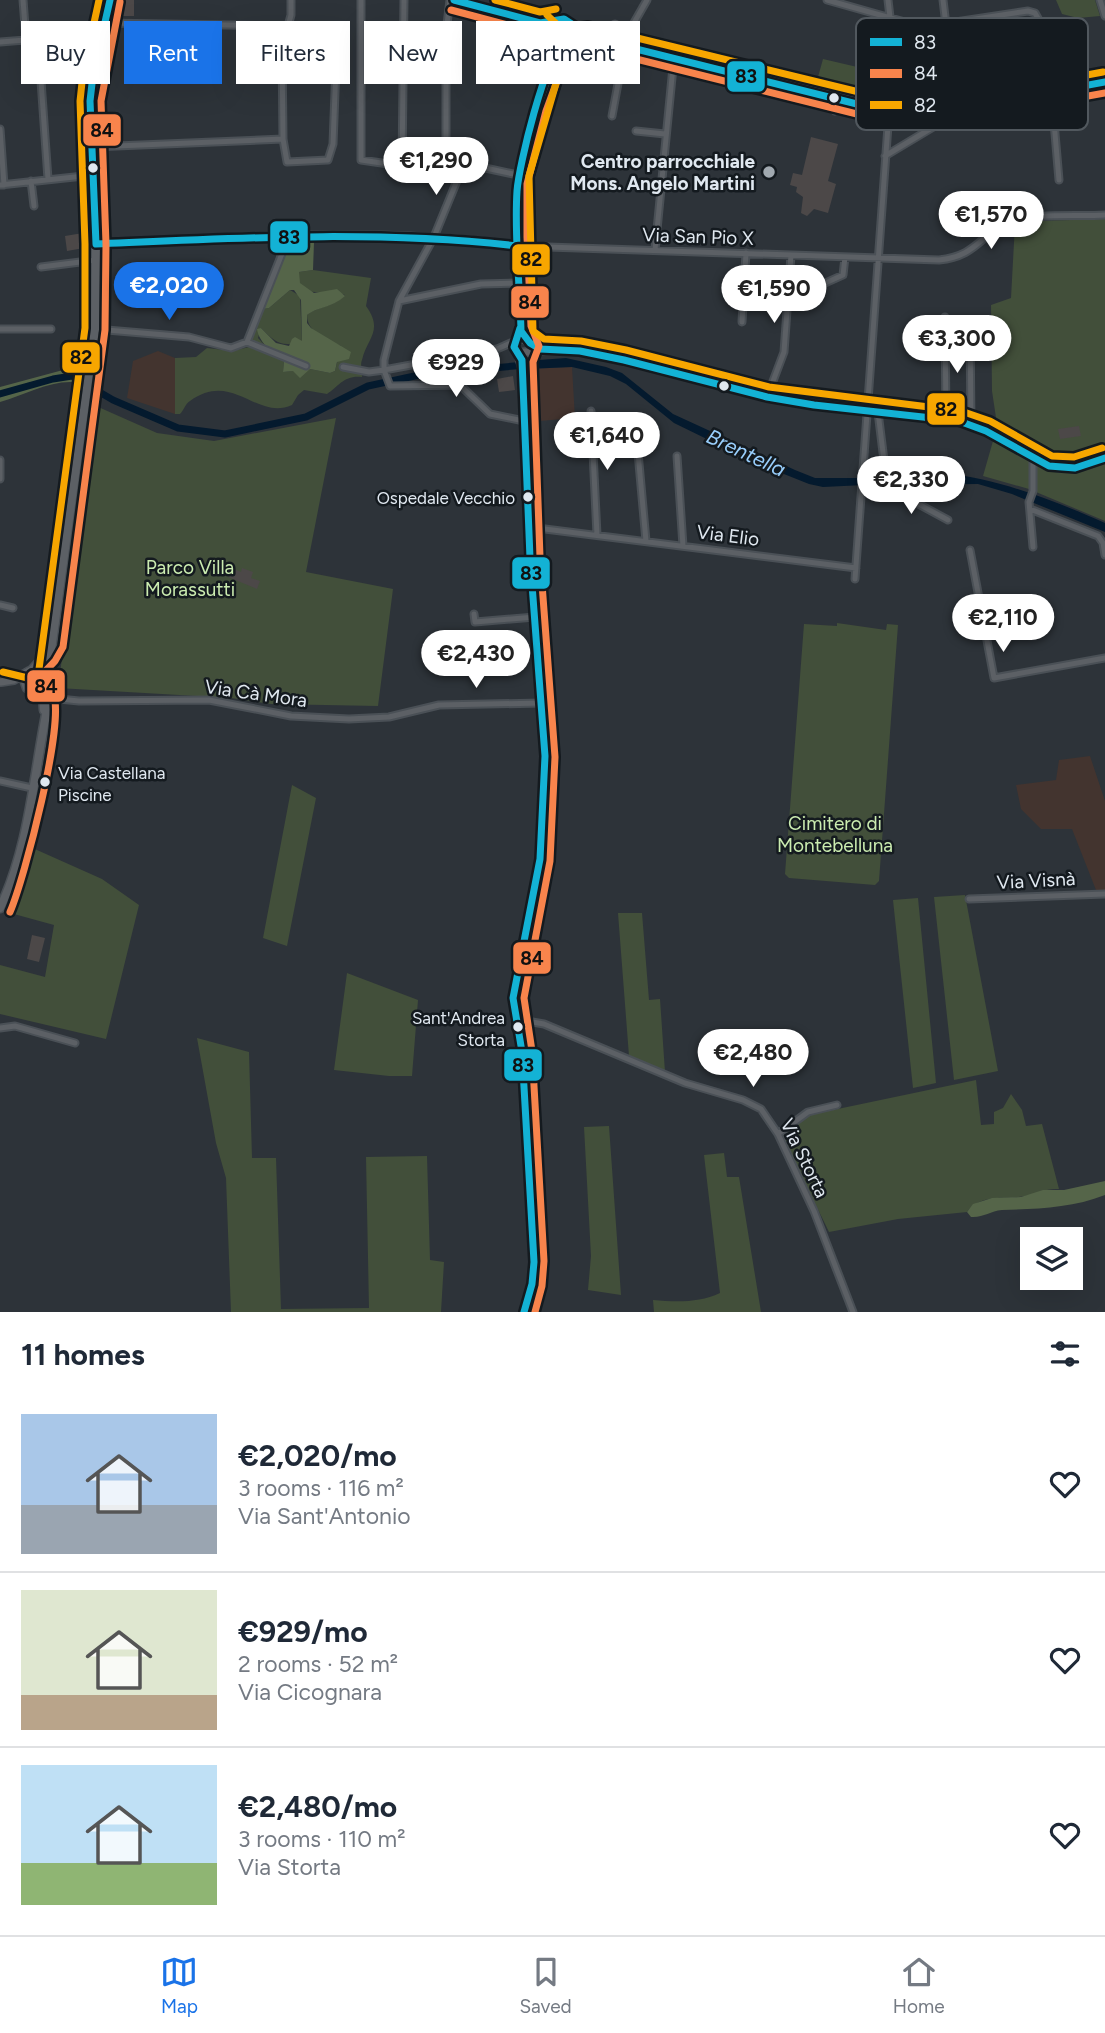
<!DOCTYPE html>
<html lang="en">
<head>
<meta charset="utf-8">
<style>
	body { margin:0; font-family:Figtree,sans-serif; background:#f6f6f7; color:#1f2937; height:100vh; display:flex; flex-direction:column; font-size:26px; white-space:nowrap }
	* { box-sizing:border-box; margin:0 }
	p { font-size:23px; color:#747a83 }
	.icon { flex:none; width:38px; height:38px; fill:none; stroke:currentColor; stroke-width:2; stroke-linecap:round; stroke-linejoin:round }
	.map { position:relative; height:1312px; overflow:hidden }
	.drawer { display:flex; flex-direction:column; background:#fff; flex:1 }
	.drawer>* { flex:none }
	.hud { position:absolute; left:21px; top:21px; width:700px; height:63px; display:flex; gap:14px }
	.fabs { position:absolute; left:1020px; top:1227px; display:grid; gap:14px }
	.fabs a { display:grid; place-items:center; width:63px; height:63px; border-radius:0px; background:#fff; box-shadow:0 7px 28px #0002; font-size:35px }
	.price { position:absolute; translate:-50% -60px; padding:0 16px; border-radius:24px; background:#fff; color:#222; font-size:23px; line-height:46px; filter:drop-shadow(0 2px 4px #0008) }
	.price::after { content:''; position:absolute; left:50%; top:42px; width:21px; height:16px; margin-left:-10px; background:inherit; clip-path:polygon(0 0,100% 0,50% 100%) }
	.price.on { background:#1a73e8; color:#fff }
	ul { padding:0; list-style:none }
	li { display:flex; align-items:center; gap:21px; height:175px; padding:0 21px }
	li+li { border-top:2px solid #e0e1e3 }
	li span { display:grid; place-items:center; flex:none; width:196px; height:140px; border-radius:0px; color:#555 }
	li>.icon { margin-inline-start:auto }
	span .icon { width:84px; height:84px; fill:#fffc; stroke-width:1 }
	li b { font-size:30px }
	h2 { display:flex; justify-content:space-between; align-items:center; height:84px; padding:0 21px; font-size:30px }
	.tag { padding:0 24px; border-radius:0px; background:#fff; box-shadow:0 7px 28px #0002; font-size:24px; line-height:63px }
	.tag.on { background:#1a73e8; color:#fff }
	.menu { display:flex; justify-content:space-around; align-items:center; height:98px; border-top:2px solid #e0e1e3; background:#fff; font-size:19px; color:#747a83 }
	.menu a { display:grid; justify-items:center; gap:4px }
	.menu .on { color:#1a73e8 }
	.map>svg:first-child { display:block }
</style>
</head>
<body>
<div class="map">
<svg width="1105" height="1312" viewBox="0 0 1105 1312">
	<rect width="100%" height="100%" fill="#2d3339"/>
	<path fill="#43342f" d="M158 351 175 358V414L127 398 133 361Z
		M572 367 575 418 528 422 526 369Z
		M1090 756 1105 801V890H1096L1072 829H1041L1021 809 1016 785 1056 780 1059 760Z"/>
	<path fill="#424f3a" d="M1056 0H1095L1100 16 1078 18 1062 14Z
		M173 53 174 82 159 83 157 54Z
		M823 59 917 81 920 105 895 103 823 85 824 79 818 77Z
		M1105 219V455C1059 474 1037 455 998 431L992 391 991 305 1011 298 1015 224 1036 221Z
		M313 270 371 278 366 306C384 331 367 338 362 360 360 364 362 372 362 377 344 375 339 386 327 394L304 390 298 395 292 405C256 421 233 370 190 401 185 404 184 410 180 414H175V358L196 357 207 348 233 351 249 347 263 309 269 308 290 290 300 296 302 341C282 348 276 343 261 328L258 338 272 353 284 361 283 372 310 369 330 373 335 371 341 346C327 339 307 333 307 315 320 305 330 309 345 295 324 286 308 302 297 278L299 272Z
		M96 406 157 433 214 441 336 418 306 572 393 589 378 706 271 704 231 698 58 688Z
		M993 441 1030 461 1029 489 983 476Z
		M1105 463V521L1036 492V464C1061 476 1080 472 1105 463Z
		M837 623 886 630 887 624 898 625 879 881 875 885 789 878 785 874 804 624 837 626Z
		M292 785 316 798 287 946 263 938Z
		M28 846 102 879 139 905 106 1039 0 1014V965L45 977 54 925 3 911 14 894Z
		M965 895 998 1071 954 1080 934 897Z
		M918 898 936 1083 913 1088 893 900Z
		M618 913H642L649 1000 660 999 665 1072 629 1056Z
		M347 973 418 1000 412 1076H389L334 1070Z
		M197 1038 249 1052 252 1158H276L281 1309 369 1308 366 1157 427 1156 430 1260 444 1262 441 1312H231L226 1178 216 1143Z
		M976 1080 981 1125 994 1124V1112L1003 1108 1011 1094 1022 1110 1026 1126 1042 1124 1059 1189C1046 1188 1038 1194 1025 1196 1005 1200 981 1193 967 1212L898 1219 829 1232 782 1136 809 1115Z
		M609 1126 621 1295 588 1290 591 1256 584 1127Z
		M724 1153 727 1177H739L761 1312H654L653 1300C676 1302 699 1303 720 1293L704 1155Z"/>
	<path fill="#556549" d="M280 242H314L313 270 299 272 300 283 314 293 337 289 345 296C330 309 319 306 307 315V323L311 328 351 352 349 359 337 362 335 371 330 373 310 369 300 378 293 371 283 372 284 361C273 353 259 343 257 329L261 328 276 343 289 346 292 339 295 337 302 341 301 300 294 290H290L269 308 263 309Z
		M63 370 87 374 86 384C56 376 29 394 0 402V387Z
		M1105 1181V1195C1072 1208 1037 1209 1002 1210 990 1211 983 1218 971 1217L967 1212 973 1204 992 1198 1021 1197 1043 1190H1064Z"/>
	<path fill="#041a2e" d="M566 358 606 367 622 373 673 414 795 470 815 478H884L885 484 823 487 809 484 754 462 674 423 626 384 610 376 572 367 526 369V361Z
		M939 472C1002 480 1048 498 1105 523V532L1012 494 978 484 892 485 891 474Z"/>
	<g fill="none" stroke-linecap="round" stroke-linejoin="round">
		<path stroke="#041a2e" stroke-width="7" d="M0 394 53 379 72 376 113 400 178 428 225 434 306 417 368 386 424 374 526 365"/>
	</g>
	<path fill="#4c4848" d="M118 0H134V16H119Z
		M811 137 838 144 828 181 836 184 828 213 814 209 807 216 801 213 803 197 796 192 797 187 790 185 793 173 802 175Z
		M83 233 84 248 67 251 65 236Z
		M513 376 515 390 499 392 497 379Z
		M1079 426 1081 436 1060 439 1058 429Z
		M232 568 241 572 242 568 253 572 251 578 260 581 257 589 228 577Z
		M32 935 45 938 39 962 27 959Z"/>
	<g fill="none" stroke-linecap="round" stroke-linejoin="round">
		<g stroke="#4a5056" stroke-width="9">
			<path id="minor" d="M23 0 26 39
				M361 0V160L402 166H476L518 175
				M827 0 912 24 929 26 1028 11 1035 13 1040 22 1051 87 1059 180
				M888 0 890 17
				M943 0 946 25
				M1100 0 1105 16
				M106 23 287 26
				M38 39 48 179
				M0 42 38 39 99 44
				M835 111 838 97
				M612 116 627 35 647 0
				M0 129 4 185
				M636 131 665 134
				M283 139 287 162 328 160 333 144 336 66
				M92 147 283 139 282 48 291 15V0
				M885 156 960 111
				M402 166 404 0
				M463 166 434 237 399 301 384 360V370L390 386 460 385 490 414 524 421
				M446 167V32L450 0
				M31 181 34 206
				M0 185 93 175
				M518 246 939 260C976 256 978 237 1006 224 1035 212 1074 217 1105 215
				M655 250 674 57
				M41 267 96 260
				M399 301 481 284 519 283
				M790 304 801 294 843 275 845 257
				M945 317 946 419
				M742 322 746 253
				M970 325 971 424
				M0 329H51
				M95 329 189 337 231 348 247 342 289 236
				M247 342 306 366
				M343 367 369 372 384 370 497 349 515 341
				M767 397 784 352 791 255
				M591 411 597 535
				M878 412 887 485
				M635 419 646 541
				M677 456 683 546
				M0 460V479
				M887 487 948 520
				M1030 509 1098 536 1103 543 1105 555
				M529 527 856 568
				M1033 547 1029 502 1033 491V458
				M970 550 994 678 1105 658
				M855 579 889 112
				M0 605 13 608
				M474 614 475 622 535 617
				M49 698 79 701 209 700 291 716 349 719 389 717 439 705 542 703
				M0 781 32 788
				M969 899 1105 894
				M515 1019 544 1024 685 1083 743 1100 761 1109 778 1134 814 1211 853 1312
				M0 1028 15 1026 75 1043
				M778 1134 808 1112 837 1105"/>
		</g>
		<g stroke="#4a5056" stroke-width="10">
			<path id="tertiary" d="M96 244C236 238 378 227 518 246
				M526 340 520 338 515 341 514 347 517 353 548 350 580 351 624 360 767 397 814 405 959 421 986 431 1039 461 1060 468H1075L1105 458
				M543 349 530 343 521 331 517 182 552 59 551 35
				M518 353 522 368 530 558 545 756 540 859 513 998 522 1052 534 1262 532 1284 524 1312
				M1 682 14 680 29 671"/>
		</g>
		<g stroke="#4a5056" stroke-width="11">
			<path id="secondary" d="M454 0 540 23 564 19 581 30 627 42
				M540 23 560 41 585 36 899 113 942 112 1105 82
				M612 37H617L621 31 615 25
				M44 710 43 697 27 688 24 679 51 649
				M0 908C31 844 34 768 49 700L47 680 95 329 96 244 90 101 93 75 110 0"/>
		</g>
		<use href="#minor" stroke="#5c6065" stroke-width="5"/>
		<use href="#tertiary" stroke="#5c6065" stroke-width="7"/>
		<use href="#secondary" stroke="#5c6065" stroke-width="8"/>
		<g stroke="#141a1f" stroke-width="12">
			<path id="bus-1" d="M110 0 93 75 90 101 96 244C237 238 377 230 518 246
				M454 0 540 23 564 19 581 30 596 33
				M1105 82 938 113 889 112 588 37C579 36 570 34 563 42 545 59 519 164 517 191 514 237 520 285 521 331L530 343 540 349 580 351 624 360 767 397 814 405 959 421 986 431 1049 466 1075 468 1105 458
				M520 328 514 347 522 360 530 558 545 756 540 859 513 998 522 1052 534 1262 532 1284 524 1312"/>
		</g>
		<g stroke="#141a1f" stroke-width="12">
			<path id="bus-2" d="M451 10 538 33 562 30 577 40 594 43
				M10 912C24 880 66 721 53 693 50 687 41 684 36 681L55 661 63 647 105 330 106 244 101 101 120 2
				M535 1312 542 1286 544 1261 532 1051 524 998 550 861 555 757 540 557 533 362 539 346 531 326 527 237V184L546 111 567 54 572 48 584 46 889 122 940 123 1105 93"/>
		</g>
		<g stroke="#141a1f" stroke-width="12">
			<path id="bus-3" d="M495 0 540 12 556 9
				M547 15 563 30 588 26 900 102H941L1103 72
				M572 46 562 63 529 176 533 331 544 339 581 341 626 350 769 387 961 411 990 421 1052 456 1074 457 1102 448
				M3 672 36 680 39 669 85 328V244L80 101 83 73 99 0"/>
		</g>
		<use href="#bus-1" stroke="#13b2d5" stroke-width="7"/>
		<use href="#bus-2" stroke="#f8844c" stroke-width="7"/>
		<use href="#bus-3" stroke="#f7a600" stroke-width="7"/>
	</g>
	<g fill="#e0e8f0" stroke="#141a1f" stroke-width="2.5">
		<circle cx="834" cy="98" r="6"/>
		<circle cx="93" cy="168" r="6"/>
		<circle cx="724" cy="386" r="6"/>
		<circle cx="528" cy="497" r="6"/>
		<circle cx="45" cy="782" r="6"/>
		<circle cx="518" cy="1027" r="6"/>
	</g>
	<circle fill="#a1a9b0" stroke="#141a1f" stroke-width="2.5" cx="769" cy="172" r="7"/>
	<g text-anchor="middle" stroke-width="5" stroke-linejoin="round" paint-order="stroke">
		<g font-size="17" fill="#e0e8f0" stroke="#141a1f" text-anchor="end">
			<text x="515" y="504">Ospedale Vecchio</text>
			<text x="58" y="779" text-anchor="start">Via Castellana<tspan x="58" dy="22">Piscine</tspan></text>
			<text x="505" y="1024">Sant'Andrea<tspan x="505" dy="22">Storta</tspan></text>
		</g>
		<g font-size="19" font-weight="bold" fill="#e0e8f0" stroke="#141a1f" text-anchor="end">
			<text x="755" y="168">Centro parrocchiale<tspan x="755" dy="22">Mons. Angelo Martini</tspan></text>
		</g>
		<g font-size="19" fill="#e0e8f0" stroke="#141a1f">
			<text transform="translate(698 236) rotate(2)" y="7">Via San Pio X</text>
			<text transform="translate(728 535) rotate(7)" y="7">Via Elio</text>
			<text transform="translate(256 693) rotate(8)" y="7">Via Cà Mora</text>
			<text transform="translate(1036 880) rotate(-3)" y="7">Via Visnà</text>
			<text transform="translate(805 1158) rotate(64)" y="7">Via Storta</text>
		</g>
		<g font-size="19" fill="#cbecb0" stroke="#141a1f">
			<text x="190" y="574">Parco Villa<tspan x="190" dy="22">Morassutti</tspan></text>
			<text x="835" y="830">Cimitero di<tspan x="835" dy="22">Montebelluna</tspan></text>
		</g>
		<g font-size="21" font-style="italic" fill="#99cffd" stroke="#141a1f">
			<text transform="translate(746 453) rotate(25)" y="7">Brentella</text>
		</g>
	</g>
	<rect x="856" y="18" width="232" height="112" rx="10" fill="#141a1f" stroke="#51585e" stroke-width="2"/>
	<rect x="870" y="38" width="32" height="8" fill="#13b2d5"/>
	<rect x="870" y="69" width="32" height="9" fill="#f8844c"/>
	<rect x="870" y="101" width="32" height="8" fill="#f7a600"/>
	<g font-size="19" fill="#e0e8f0">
		<text x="914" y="49">83</text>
		<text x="914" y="80">84</text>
		<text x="914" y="112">82</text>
	</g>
	<g stroke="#141a1f" stroke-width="2.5">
		<rect x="726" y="60" width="40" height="33" rx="7" fill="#13b2d5"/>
		<rect x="82" y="113" width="40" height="34" rx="7" fill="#f8844c"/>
		<rect x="269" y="220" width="40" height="34" rx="7" fill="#13b2d5"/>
		<rect x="511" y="243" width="40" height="33" rx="7" fill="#f7a600"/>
		<rect x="510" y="285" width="40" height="34" rx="7" fill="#f8844c"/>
		<rect x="61" y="341" width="40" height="33" rx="7" fill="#f7a600"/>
		<rect x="926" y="392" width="40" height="34" rx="7" fill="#f7a600"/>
		<rect x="511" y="556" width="40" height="34" rx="7" fill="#13b2d5"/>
		<rect x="26" y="669" width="40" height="34" rx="7" fill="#f8844c"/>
		<rect x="512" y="941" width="40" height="34" rx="7" fill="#f8844c"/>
		<rect x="503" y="1048" width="40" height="34" rx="7" fill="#13b2d5"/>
	</g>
	<g font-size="19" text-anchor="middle" font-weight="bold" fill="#111">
		<text x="746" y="83">83</text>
		<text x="102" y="137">84</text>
		<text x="289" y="244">83</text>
		<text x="531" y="266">82</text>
		<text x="530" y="309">84</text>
		<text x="81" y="364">82</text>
		<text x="946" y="416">82</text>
		<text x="531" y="580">83</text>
		<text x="46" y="693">84</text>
		<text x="532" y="965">84</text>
		<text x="523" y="1072">83</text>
	</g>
</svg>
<div class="fabs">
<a><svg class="icon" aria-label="layers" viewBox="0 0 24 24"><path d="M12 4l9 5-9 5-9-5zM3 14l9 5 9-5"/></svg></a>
</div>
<b class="price" style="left:436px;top:197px">€1,290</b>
<b class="price" style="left:991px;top:251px">€1,570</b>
<b class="price on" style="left:169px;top:322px">€2,020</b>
<b class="price" style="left:774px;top:325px">€1,590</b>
<b class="price" style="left:957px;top:375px">€3,300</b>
<b class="price" style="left:456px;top:399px">€929</b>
<b class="price" style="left:607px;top:472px">€1,640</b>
<b class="price" style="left:911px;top:516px">€2,330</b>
<b class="price" style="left:1003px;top:654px">€2,110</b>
<b class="price" style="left:476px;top:690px">€2,430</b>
<b class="price" style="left:753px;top:1089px">€2,480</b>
<div class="hud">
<a class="tag">Buy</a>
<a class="tag on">Rent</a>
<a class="tag">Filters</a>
<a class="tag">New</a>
<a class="tag">Apartment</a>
</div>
</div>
<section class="drawer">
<h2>11 homes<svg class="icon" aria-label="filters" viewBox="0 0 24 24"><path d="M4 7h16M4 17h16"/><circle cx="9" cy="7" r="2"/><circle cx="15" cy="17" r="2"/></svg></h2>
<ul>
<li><span style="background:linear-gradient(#a9c7e8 65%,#9aa5b1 0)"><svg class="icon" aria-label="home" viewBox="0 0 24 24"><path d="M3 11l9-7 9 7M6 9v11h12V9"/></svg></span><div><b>€2,020/mo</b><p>3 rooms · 116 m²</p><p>Via Sant'Antonio</p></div><svg class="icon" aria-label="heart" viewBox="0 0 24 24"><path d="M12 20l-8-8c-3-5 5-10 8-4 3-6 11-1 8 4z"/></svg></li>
<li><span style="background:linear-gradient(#dfe7d0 75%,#b9a48a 0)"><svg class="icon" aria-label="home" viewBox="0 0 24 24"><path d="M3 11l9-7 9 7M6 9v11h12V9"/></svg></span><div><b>€929/mo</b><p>2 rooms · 52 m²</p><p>Via Cicognara</p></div><svg class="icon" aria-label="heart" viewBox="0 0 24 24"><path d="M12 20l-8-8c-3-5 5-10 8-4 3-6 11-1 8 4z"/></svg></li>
<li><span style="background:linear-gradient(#bfe0f5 70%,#8fb573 0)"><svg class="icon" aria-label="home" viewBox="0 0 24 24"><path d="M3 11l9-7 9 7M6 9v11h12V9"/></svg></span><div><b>€2,480/mo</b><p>3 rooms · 110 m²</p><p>Via Storta</p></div><svg class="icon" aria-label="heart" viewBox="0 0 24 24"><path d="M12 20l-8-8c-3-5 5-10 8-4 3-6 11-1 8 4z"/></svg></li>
</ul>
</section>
<nav class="menu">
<a class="on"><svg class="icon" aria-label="map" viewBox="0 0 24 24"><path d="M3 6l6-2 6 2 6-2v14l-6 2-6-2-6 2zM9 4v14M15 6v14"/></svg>Map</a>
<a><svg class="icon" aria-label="saved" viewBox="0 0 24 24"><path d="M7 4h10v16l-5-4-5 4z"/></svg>Saved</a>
<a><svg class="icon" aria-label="home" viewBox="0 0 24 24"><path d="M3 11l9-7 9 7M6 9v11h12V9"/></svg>Home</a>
</nav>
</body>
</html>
